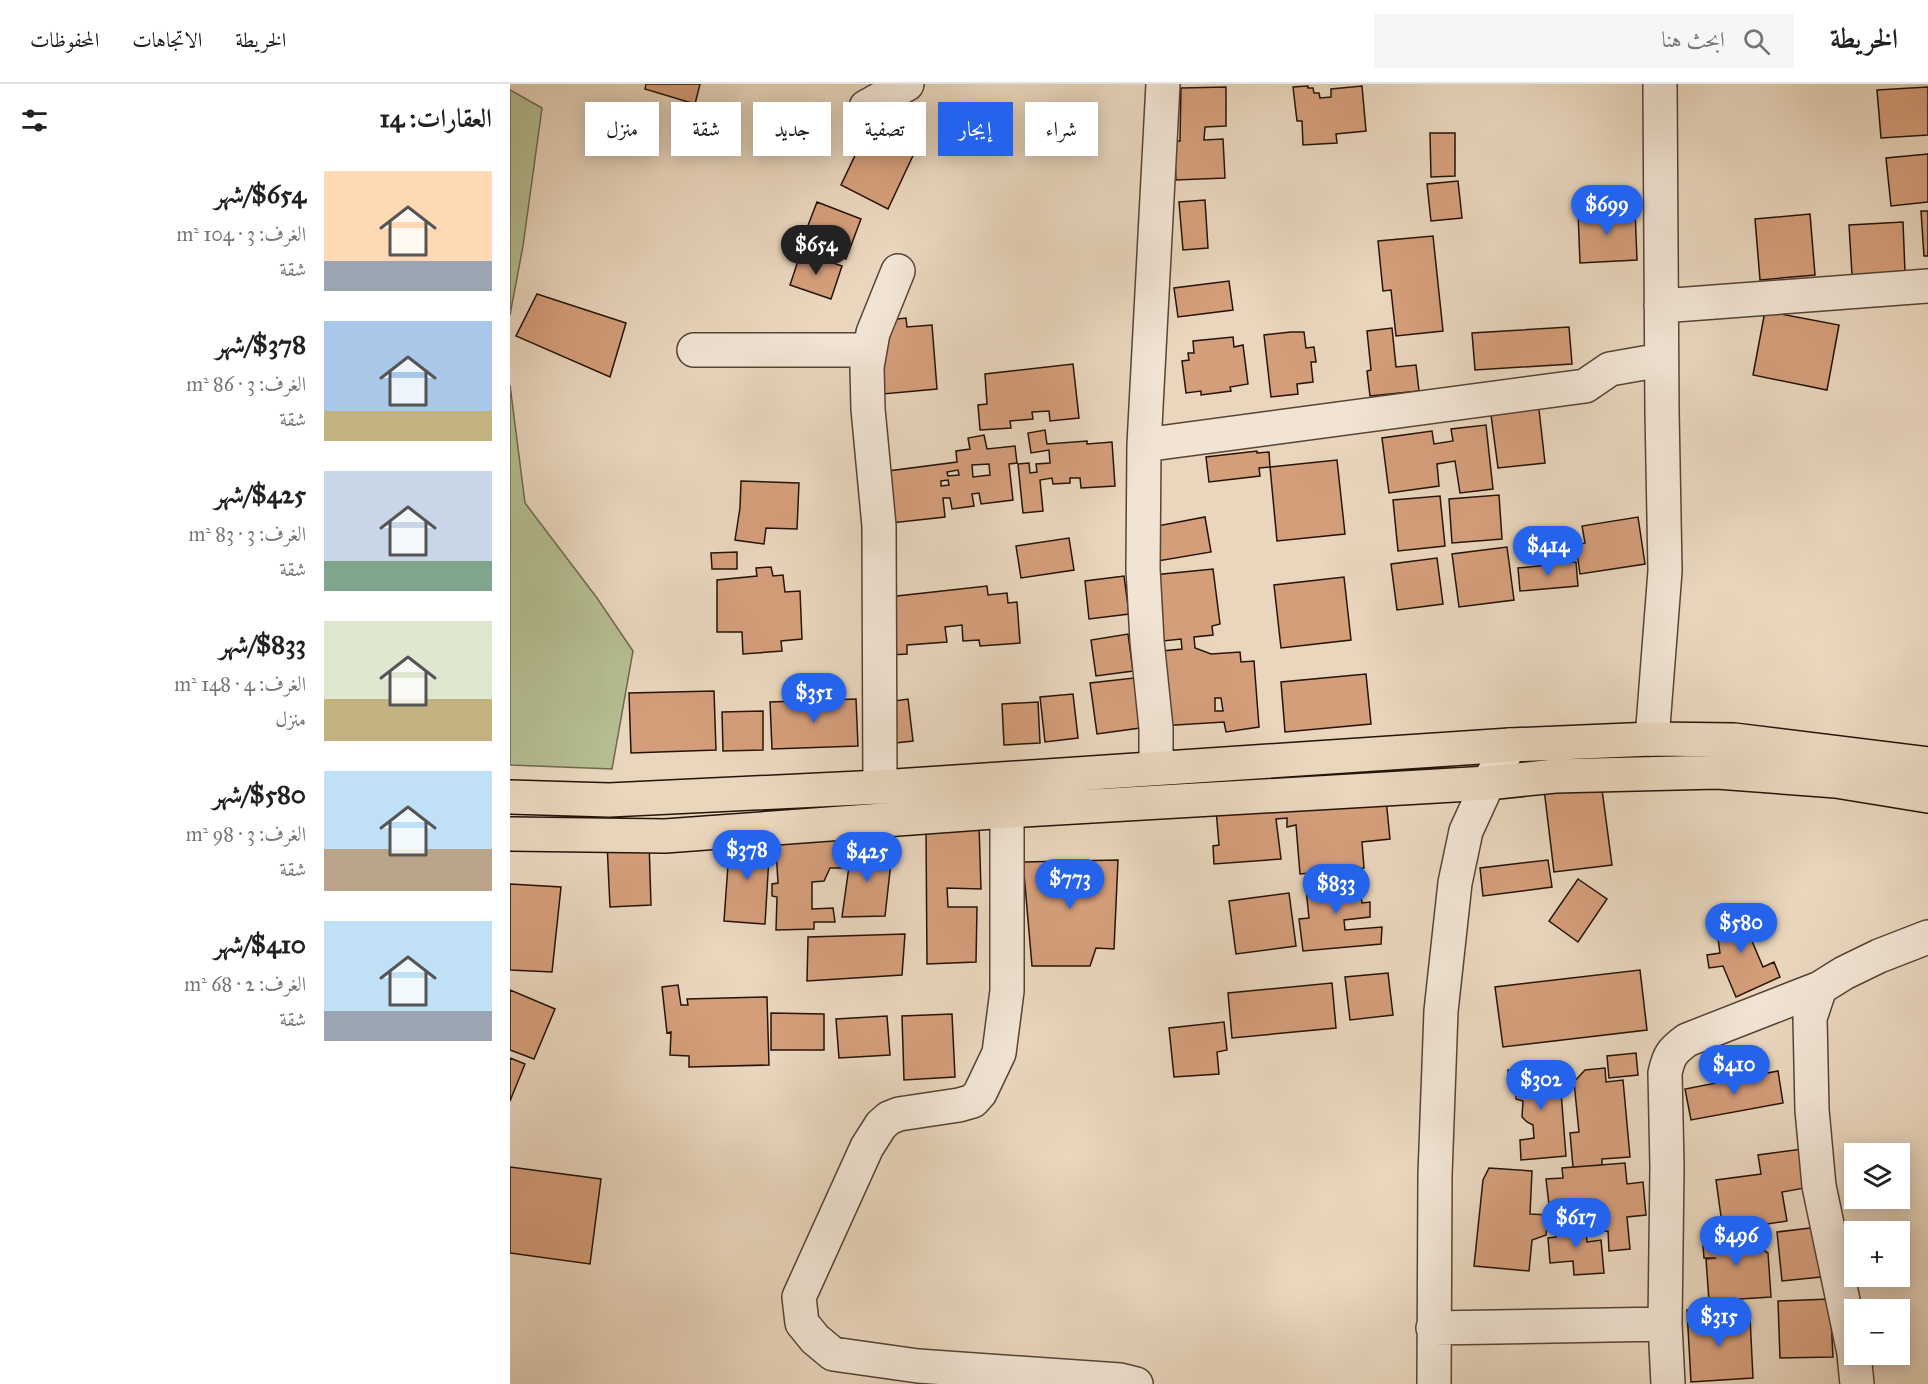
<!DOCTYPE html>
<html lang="ar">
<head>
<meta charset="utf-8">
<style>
	body { margin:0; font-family:"IM FELL Great Primer",Amiri,serif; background:#f6f6f6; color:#222; direction:rtl; height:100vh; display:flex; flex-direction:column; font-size:22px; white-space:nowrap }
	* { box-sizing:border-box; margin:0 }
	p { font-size:20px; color:#767676 }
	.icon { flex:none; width:33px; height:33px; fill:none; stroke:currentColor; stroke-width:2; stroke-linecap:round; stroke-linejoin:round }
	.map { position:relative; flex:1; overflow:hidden; direction:ltr }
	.sheet { display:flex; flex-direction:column; background:#fff; width:510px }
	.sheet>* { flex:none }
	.banner { position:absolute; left:18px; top:18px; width:570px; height:54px; direction:rtl; display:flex; gap:12px }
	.tools { position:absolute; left:1334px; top:1059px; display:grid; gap:12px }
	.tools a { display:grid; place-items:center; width:66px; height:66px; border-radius:0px; background:#fff; box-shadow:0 3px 15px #0003; font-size:30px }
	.price { position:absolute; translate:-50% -51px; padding:0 14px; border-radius:21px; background:#2563eb; color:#fff; font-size:20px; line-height:39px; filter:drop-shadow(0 2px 3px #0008) }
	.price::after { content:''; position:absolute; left:50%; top:36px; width:18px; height:14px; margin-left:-9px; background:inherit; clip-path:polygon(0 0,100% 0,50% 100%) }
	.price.current { background:#222; color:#fff }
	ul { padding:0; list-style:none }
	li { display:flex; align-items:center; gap:18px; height:150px; padding:0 18px }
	li span { display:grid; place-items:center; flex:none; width:168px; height:120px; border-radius:0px; color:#555 }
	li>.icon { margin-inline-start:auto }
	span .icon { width:72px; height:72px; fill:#fffc; stroke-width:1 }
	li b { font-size:26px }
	h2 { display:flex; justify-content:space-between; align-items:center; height:72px; padding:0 18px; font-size:26px }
	.chip { padding:0 21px; border-radius:0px; background:#fff; box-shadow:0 3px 15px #0003; font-size:21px; line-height:54px }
	.chip.current { background:#2563eb; color:#fff }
	header { display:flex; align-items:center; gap:36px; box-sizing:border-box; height:84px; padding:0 30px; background:#fff; border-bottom:2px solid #e0e0e0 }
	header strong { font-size:28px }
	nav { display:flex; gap:33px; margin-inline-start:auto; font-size:21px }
	.search { width:420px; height:54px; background:#f6f6f6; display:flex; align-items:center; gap:15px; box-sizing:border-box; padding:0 21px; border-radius:0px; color:#767676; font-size:22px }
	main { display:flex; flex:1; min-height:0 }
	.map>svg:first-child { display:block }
</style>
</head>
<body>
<header>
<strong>الخريطة</strong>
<div class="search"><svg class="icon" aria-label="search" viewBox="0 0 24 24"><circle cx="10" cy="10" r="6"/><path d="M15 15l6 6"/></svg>ابحث هنا</div>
<nav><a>الخريطة</a><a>الاتجاهات</a><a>المحفوظات</a></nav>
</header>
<main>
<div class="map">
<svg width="1418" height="1300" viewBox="0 0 1418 1300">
	<rect width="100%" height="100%" fill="#e9d6bd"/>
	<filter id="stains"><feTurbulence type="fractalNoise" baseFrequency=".00333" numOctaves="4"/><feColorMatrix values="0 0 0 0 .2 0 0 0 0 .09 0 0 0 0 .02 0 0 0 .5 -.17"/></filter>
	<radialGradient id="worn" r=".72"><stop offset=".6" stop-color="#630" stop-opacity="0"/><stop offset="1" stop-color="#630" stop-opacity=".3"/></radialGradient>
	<path fill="#b5be92" stroke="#6e694d" stroke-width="1.5" d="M0 6 32 24 13 162 0 231Z
		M0 301 15 419 87 514 123 567 102 685 0 681Z"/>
	<path fill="#d59e7b" stroke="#261408" stroke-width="1.5" fill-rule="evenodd" d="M136 0H190L185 20 135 5Z
		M798 2V4H803L804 9H809L810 14 821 13V5L852 2 856 47 826 50 827 59 793 61 792 37H787L783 3Z
		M716 3V42L695 43 694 56 713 55 715 94 666 96 664 57H670L671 4Z
		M1418 3V51L1371 54 1367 6Z
		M360 40 407 63 378 125 331 101Z
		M920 49H945V92L921 93Z
		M1418 70V118L1381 122 1376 74Z
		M948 97 952 134 921 137 917 100Z
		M695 116 698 164 673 166 669 118Z
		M307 118 351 135 336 175 292 157Z
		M1125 126 1127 176 1070 179 1068 128Z
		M1411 127H1418V172H1414Z
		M1300 130 1305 191 1250 196 1245 135Z
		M1393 138 1395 188 1342 191 1339 141Z
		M923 152 933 247 886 252 881 206 873 207 868 157Z
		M291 168 332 182 321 215 280 201Z
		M719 197 723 226 668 233 664 204Z
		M27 210 116 239 100 293 6 252Z
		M1255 227 1329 241 1317 306 1243 291Z
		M396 234 397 243 422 241 427 305 362 311 370 237Z
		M1059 243 1062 280 965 286 962 249Z
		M882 244 886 283 906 281 909 307 860 312 857 287 861 286 857 247Z
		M781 248H794L796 264 804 263 806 278H801L803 298 787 300 788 310 761 313 754 251Z
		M723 253 724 263 733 261 738 300 720 303 721 307 691 311V307L676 309 672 277 679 276 678 269H684L683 257Z
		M563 280 569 334 540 337 539 327 522 328 523 335 500 337 501 344 470 346 468 321 477 320 475 290Z
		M1028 317 1035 379 988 384 980 323Z
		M976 341 983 405 950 409 945 377 927 380 929 402 879 409 872 354 922 347 924 360 943 357 941 345Z
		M535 346 537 360 577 357V360L602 358 605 402 571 404 570 394H560V399L543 400 542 394 530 396 533 427 513 429 508 380 519 379 520 389 527 388 526 380 540 379 539 366 521 369 518 349Z
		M474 351 477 365 505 362 507 379 499 380 503 416 471 420 469 409 462 410 464 422 442 425 440 414H433L435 433 381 439 378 387 447 378 446 367 460 365 458 354ZM479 380 480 391 463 393 462 381ZM448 386 449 391 438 392 437 388ZM438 396 439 401 431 402V397Z
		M747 367V369L759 368 760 383 749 384 750 392 699 398 696 373Z
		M827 376 835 450 767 457 760 383Z
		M231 397 289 399 287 445 256 444 254 460 225 456 230 424Z
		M989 411 992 455 942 459 939 415Z
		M930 412 935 462 888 467 883 416Z
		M695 433 701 468 648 477 642 443Z
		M1128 433 1135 480 1070 490 1066 461 1075 459 1072 442Z
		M559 454 564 486 511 494 506 462Z
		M997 463 1004 516 949 523 942 470Z
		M227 468V485H202L201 469Z
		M927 474 933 520 887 526 881 480Z
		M1066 478 1068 502 1010 507 1008 484Z
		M261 483 263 492 273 491 275 508 290 507 292 555 271 557 272 567 233 570 232 548H207V496L247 492 246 484Z
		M703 485 710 540 702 542 703 551 684 553 685 564 701 570 730 568 731 578 744 577 749 643 716 648 714 638 650 642 642 568 672 565 671 555 644 558 643 491ZM705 614H711L713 627H705Z
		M614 492 619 530 579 535 575 497Z
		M834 493 841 556 771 564 764 501Z
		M477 502 478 511 497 509 498 519 507 518 510 559 470 562 469 556 453 557 452 541 435 543 437 558 397 561V570L380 571 378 513Z
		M618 550 623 587 586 592 581 556Z
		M856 590 861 640 775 648 771 598Z
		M624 594 630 644 587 650 580 599Z
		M204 607 206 666 121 669 119 609Z
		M563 610 568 654 535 658 530 613Z
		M346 615 348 662 262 665 260 618Z
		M398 615 403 657 376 660 371 619Z
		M528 618 530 659 494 661 492 620Z
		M253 627V666L213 667 212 628Z
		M1091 698 1102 781 1044 788 1034 705Z
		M876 715 880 755 852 758 854 784 790 790 786 741 777 743V734L766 735 771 775 704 780 703 762 709 761 706 725Z
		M469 741 471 805 437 804 438 823H467L466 878 417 880 416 747Z
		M265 749 335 756 333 784H320L314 797 302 798V825L323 824 325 838H304V845L266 846 267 813 262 812V800L268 799Z
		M220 753 260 756 255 840 214 837Z
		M139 757 141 821 100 823 97 759Z
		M342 761 382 769 375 832 332 833Z
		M608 776 604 865 586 864 580 882H522L513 778Z
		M1038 776 1042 803 973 812 970 784Z
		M848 790 852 819 860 818V833L834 836 835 846 872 843 871 860 793 867 789 835 799 834 795 795Z
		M1068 795 1097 815 1068 858 1039 837Z
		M0 800 51 803 42 888 0 886Z
		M779 809 786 862 726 870 719 817Z
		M1241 828 1248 845 1239 850 1253 883 1264 878 1270 893 1226 913 1213 882 1199 884 1197 871 1210 869 1205 833Z
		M395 850 392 891 297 897 298 853Z
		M1130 886 1137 946 993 963 985 903Z
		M878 889 883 931 840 936 835 893Z
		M822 899 826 944 722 954 718 909Z
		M168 901 171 921H178L177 915 257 913 259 981 179 983V972L160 971 161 948 157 949 152 903Z
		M0 906 45 925 24 975 0 966Z
		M261 929 314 930V966H261Z
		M442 930 445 993 394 996 392 932Z
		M377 932 380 971 329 974 326 935Z
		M714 938 717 966 707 968 709 990 664 993 659 944Z
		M1126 969 1128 991 1099 994 1097 972Z
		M0 974 15 980 0 1017Z
		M1049 982 1056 1072 1011 1076 1010 1056 1024 1054 1023 1041 1017 1038 1012 1033 1013 1017 1006 1015 1005 996 998 993V986Z
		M1095 984 1096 998 1113 996 1120 1073 1092 1075V1081L1063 1083 1060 1049 1069 1048 1064 998 1075 986Z
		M1268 987 1273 1019 1181 1036 1175 1005Z
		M1300 1064 1306 1102 1272 1108 1277 1137 1213 1147 1206 1096 1251 1090 1248 1071Z
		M1115 1079 1117 1100 1133 1098 1136 1131 1117 1133 1120 1165 1099 1167 1098 1147 1088 1148 1086 1135 1045 1138 1044 1121H1039L1036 1095 1053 1094 1052 1084Z
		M0 1083 91 1095 80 1180 0 1169Z
		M979 1084 1022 1087 1020 1130 1038 1131 1036 1151 1022 1156 1019 1187 964 1182 973 1096Z
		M1075 1139 1077 1158 1091 1156 1094 1189 1064 1191 1063 1177 1040 1179 1038 1154 1046 1153 1045 1141Z
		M1317 1142 1321 1192 1272 1197 1267 1148Z
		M1242 1146V1159L1258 1169 1261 1213 1199 1217 1196 1175 1206 1174H1194L1192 1149Z
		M1320 1215 1323 1273 1270 1274 1268 1217Z
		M1198 1225V1236L1240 1233 1243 1294 1181 1298 1177 1226Z"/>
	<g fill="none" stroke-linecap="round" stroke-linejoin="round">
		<g stroke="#574435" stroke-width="36">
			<path id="minor" d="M356 23 397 0
				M1151 222 1418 202
				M184 266H360
				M634 361 1075 302 1100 285 1151 276
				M1142 655 1155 487 1152 327 1150 0
				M646 684V644L637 557 633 485 634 361 653 0
				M370 703 369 442 358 325 357 283 363 249 388 187
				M497 727V907L489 969 470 1009 463 1017 449 1021 389 1030 379 1034 371 1041 357 1063 289 1213 292 1239 305 1255 323 1270 408 1282 610 1296 626 1300
				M923 1244 1155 1240
				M1344 1269 1309 1102 1302 1026 1300 934 1310 904 1334 889 1369 872 1418 853
				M1344 1270 1347 1300
				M924 1300 925 1091 931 927 945 799 956 747 978 699 1000 661
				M1158 1300 1155 1240 1157 1083 1155 989C1159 971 1162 967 1177 956L1310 904"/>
		</g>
		<g stroke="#261408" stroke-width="36">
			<path id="major" d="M0 713 99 716 370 703 1000 661 1142 655 1224 656 1418 680
				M0 750 155 752 497 727 978 699 1045 692 1207 688 1326 697 1418 712"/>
		</g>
		<use href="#minor" stroke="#f1e4d4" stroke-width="33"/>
		<use href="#major" stroke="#e9d6bd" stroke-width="33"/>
	</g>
	<rect width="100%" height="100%" filter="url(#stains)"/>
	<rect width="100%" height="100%" fill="url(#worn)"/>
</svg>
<div class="tools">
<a><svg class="icon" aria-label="layers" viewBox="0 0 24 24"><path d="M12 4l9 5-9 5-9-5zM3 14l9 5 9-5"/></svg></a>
<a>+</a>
<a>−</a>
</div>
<b class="price" style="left:1097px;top:152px">$699</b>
<b class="price current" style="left:306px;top:192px">$654</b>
<b class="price" style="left:1038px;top:493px">$414</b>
<b class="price" style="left:304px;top:640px">$351</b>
<b class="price" style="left:237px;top:797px">$378</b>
<b class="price" style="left:357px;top:799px">$425</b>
<b class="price" style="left:560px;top:826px">$773</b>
<b class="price" style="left:826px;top:831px">$833</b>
<b class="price" style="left:1231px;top:870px">$580</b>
<b class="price" style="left:1224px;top:1012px">$410</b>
<b class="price" style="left:1031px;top:1027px">$302</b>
<b class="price" style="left:1066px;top:1165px">$617</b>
<b class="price" style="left:1226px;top:1183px">$496</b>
<b class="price" style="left:1209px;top:1264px">$315</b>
<div class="banner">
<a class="chip">شراء</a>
<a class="chip current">إيجار</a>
<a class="chip">تصفية</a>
<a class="chip">جديد</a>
<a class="chip">شقة</a>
<a class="chip">منزل</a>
</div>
</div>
<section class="sheet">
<h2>العقارات: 14<svg class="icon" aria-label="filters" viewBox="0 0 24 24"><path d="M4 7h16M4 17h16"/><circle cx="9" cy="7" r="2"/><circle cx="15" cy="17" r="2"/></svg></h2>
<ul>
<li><span style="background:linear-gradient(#ffd9b3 75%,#9aa5b1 0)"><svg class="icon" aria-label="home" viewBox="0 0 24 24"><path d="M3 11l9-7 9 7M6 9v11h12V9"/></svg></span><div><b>$654/شهر</b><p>الغرف: 3 · 104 m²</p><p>شقة</p></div></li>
<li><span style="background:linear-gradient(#a9c7e8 75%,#c2b280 0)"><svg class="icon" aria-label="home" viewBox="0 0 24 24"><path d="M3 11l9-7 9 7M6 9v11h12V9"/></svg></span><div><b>$378/شهر</b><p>الغرف: 3 · 86 m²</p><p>شقة</p></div></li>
<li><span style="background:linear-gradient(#c9d6e8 75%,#7fa58c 0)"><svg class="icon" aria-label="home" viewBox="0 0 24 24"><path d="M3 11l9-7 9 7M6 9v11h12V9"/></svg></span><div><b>$425/شهر</b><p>الغرف: 3 · 83 m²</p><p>شقة</p></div></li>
<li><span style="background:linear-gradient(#dfe7d0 65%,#c2b280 0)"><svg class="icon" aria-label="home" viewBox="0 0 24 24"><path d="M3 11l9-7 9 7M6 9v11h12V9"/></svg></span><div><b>$833/شهر</b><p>الغرف: 4 · 148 m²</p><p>منزل</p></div></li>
<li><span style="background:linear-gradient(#bfe0f5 65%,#b9a48a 0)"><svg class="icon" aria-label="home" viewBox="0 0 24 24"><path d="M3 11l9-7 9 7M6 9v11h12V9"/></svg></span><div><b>$580/شهر</b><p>الغرف: 3 · 98 m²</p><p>شقة</p></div></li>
<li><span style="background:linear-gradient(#bfe0f5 75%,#9aa5b1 0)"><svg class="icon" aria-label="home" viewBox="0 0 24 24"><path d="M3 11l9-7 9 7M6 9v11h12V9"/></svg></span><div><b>$410/شهر</b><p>الغرف: 2 · 68 m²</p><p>شقة</p></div></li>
</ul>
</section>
</main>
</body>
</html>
